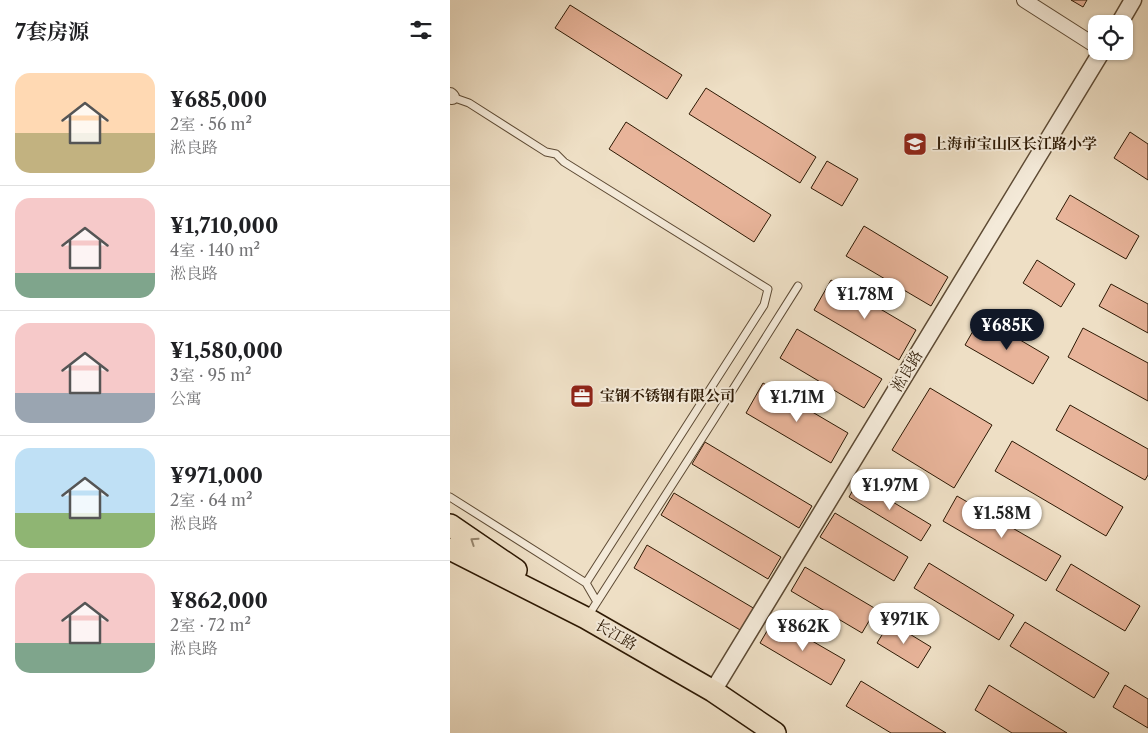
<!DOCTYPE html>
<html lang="zh">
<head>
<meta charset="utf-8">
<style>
	body { margin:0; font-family:"Libre Caslon Text","Noto Serif SC",serif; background:#f2f2f2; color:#202124; height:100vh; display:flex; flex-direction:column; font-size:19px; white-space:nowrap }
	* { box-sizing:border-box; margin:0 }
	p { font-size:16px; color:#757577 }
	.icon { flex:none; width:28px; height:28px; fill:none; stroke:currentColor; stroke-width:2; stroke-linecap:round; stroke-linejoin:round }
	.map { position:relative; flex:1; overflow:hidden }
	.drawer { display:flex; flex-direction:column; background:#fff; width:450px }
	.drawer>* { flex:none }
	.controls { position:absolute; left:638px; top:15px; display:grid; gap:10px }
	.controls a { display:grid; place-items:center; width:45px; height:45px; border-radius:10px; background:#fff; box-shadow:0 1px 4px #0004; font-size:25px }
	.price { position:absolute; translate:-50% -42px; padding:0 11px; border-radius:18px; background:#fff; color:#222; font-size:16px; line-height:32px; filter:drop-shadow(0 1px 2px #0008) }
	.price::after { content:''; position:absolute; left:50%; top:30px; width:15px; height:11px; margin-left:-8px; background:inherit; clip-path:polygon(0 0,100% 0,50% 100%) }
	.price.selected { background:#111827; color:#fff }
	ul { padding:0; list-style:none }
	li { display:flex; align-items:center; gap:15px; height:125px; padding:0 15px }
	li+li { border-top:1px solid #e0e0e0 }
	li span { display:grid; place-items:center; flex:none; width:140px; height:100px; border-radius:15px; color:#555 }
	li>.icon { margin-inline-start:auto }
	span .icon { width:60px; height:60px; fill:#fffc; stroke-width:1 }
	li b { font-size:21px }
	h2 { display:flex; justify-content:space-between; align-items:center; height:60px; padding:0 15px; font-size:21px }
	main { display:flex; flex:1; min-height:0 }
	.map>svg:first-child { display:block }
</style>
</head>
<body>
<main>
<section class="drawer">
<h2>7套房源<svg class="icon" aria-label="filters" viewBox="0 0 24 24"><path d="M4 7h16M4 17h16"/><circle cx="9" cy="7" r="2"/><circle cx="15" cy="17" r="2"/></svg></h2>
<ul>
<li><span style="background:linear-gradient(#ffd9b3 60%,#c2b280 0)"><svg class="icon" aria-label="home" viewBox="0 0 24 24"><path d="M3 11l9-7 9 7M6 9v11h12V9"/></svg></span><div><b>¥685,000</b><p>2室 · 56 m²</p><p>淞良路</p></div></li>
<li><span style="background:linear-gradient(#f6c9c9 75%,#7fa58c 0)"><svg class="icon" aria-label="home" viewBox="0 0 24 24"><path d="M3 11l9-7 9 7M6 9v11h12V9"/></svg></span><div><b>¥1,710,000</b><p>4室 · 140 m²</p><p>淞良路</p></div></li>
<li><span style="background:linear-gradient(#f6c9c9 70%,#9aa5b1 0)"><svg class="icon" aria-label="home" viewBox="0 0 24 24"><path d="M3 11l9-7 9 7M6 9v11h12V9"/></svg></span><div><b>¥1,580,000</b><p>3室 · 95 m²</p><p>公寓</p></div></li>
<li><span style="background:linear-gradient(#bfe0f5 65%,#8fb573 0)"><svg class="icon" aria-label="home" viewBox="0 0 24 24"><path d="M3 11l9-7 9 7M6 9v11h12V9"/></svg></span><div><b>¥971,000</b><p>2室 · 64 m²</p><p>淞良路</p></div></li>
<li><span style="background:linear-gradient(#f6c9c9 70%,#7fa58c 0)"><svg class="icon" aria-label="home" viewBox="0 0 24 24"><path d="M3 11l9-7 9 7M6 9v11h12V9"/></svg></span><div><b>¥862,000</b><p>2室 · 72 m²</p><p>淞良路</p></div></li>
</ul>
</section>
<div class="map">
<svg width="698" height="733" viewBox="0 0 698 733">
	<rect width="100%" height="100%" fill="#eedfc5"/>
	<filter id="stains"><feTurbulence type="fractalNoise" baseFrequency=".004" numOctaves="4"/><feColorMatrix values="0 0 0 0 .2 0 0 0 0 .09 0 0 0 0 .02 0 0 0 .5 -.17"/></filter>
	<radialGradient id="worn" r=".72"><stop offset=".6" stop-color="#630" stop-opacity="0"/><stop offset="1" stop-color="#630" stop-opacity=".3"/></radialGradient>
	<path fill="#e8b49a" stroke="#2d1904" d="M621 0H637L633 7Z
		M120 5 232 75 217 99 105 28Z
		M256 88 366 157 350 183 239 114Z
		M176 122 321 215 304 242 159 149Z
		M680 132 698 144V180L664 158Z
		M377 161 408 179 392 206 361 188Z
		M620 195 689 236 676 259 606 219Z
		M414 226 498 277 481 306 396 256Z
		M587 260 625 284 611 307 573 283Z
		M381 280 466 330 449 360 364 310Z
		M661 284 698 304V333L649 306Z
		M531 317 599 357 583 384 515 345Z
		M633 328 698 363V401L618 357Z
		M347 329 432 379 414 408 330 358Z
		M313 383 398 433 381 463 296 413Z
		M480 388 542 425 504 488 442 450Z
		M620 405 698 449V475L695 480 606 430Z
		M562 441 673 507 656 536 545 471Z
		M255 442 362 506 349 528 242 464Z
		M408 481 481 525 471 541 399 497Z
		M224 493 331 557 318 579 211 515Z
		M507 496 611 556 596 581 493 521Z
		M385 513 458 557 444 581 370 537Z
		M197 545 305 609 292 631 184 568Z
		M479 563 564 615 549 640 464 588Z
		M621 564 690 606 675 631 606 590Z
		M355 567 426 609 412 633 341 591Z
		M324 619 395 660 381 685 310 643Z
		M440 622 481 647 468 668 427 643Z
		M575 622 659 673 644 698 560 646Z
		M411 681 496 733H441L396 706Z
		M539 685 617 733H562L525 710Z
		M675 685 698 699V728L663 707Z"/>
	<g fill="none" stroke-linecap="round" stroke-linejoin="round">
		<g stroke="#5d4a34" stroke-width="9">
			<path id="service" d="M1 98 2 97 19 103 96 152 106 154 114 162 318 289 314 305 136 583 147 602
				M0 497 136 583
				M138 616 263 421 348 286"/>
		</g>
		<g stroke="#5d4a34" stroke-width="16">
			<path id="minor" d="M574 0 646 46
				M0 95 2 97"/>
		</g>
		<g stroke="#5d4a34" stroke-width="19">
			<path id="tertiary" d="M669 24 683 0
				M263 691 652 51"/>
		</g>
		<g stroke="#2d1904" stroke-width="24">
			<path id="primary" d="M0 525 66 570
				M0 549 136 618 263 691 325 733"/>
		</g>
		<use href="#service" stroke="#f4ead9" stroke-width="7"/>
		<use href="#minor" stroke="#f4ead9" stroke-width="14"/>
		<use href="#tertiary" stroke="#f4ead9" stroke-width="16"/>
		<use href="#primary" stroke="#eedfc5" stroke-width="21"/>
	</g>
	<defs><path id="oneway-chevron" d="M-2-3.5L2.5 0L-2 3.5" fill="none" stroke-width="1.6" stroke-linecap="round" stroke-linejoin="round" transform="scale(1.25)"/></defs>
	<use stroke="#97866e" href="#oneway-chevron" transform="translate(24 541) rotate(-146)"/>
	<defs>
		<g id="school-square" transform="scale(1.25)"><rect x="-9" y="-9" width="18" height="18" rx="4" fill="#8f2418" stroke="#f4ead9"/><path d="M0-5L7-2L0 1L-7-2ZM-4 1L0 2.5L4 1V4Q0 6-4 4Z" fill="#fff"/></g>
		<g id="office-square" transform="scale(1.25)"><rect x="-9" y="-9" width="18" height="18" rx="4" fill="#8f2418" stroke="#f4ead9"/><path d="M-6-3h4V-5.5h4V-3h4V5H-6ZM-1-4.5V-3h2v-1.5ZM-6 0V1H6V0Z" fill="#fff"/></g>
	</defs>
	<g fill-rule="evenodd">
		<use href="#school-square" x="465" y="144"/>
		<use href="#office-square" x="132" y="396"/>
	</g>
	<g text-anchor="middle" stroke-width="4" stroke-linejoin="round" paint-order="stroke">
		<g font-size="15" font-weight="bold" fill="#2d1904" stroke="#f4ead9" text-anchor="start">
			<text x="482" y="149">上海市宝山区长江路小学</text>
			<text x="150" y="401">宝钢不锈钢有限公司</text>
		</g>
		<g font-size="15" fill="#2d1904" stroke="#f4ead9">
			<text transform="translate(457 371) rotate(-59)" y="5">淞良路</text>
			<text transform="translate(166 635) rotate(30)" y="5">长江路</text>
		</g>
	</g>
	<rect width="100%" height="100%" filter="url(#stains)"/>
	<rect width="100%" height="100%" fill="url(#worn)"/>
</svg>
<div class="controls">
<a><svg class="icon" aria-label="locate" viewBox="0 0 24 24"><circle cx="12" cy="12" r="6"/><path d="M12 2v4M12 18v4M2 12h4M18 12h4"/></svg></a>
</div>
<b class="price" style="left:415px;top:320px">¥1.78M</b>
<b class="price selected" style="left:557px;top:351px">¥685K</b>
<b class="price" style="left:347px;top:423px">¥1.71M</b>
<b class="price" style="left:440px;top:511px">¥1.97M</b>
<b class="price" style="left:552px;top:539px">¥1.58M</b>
<b class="price" style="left:454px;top:645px">¥971K</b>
<b class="price" style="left:353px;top:652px">¥862K</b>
</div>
</main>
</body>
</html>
